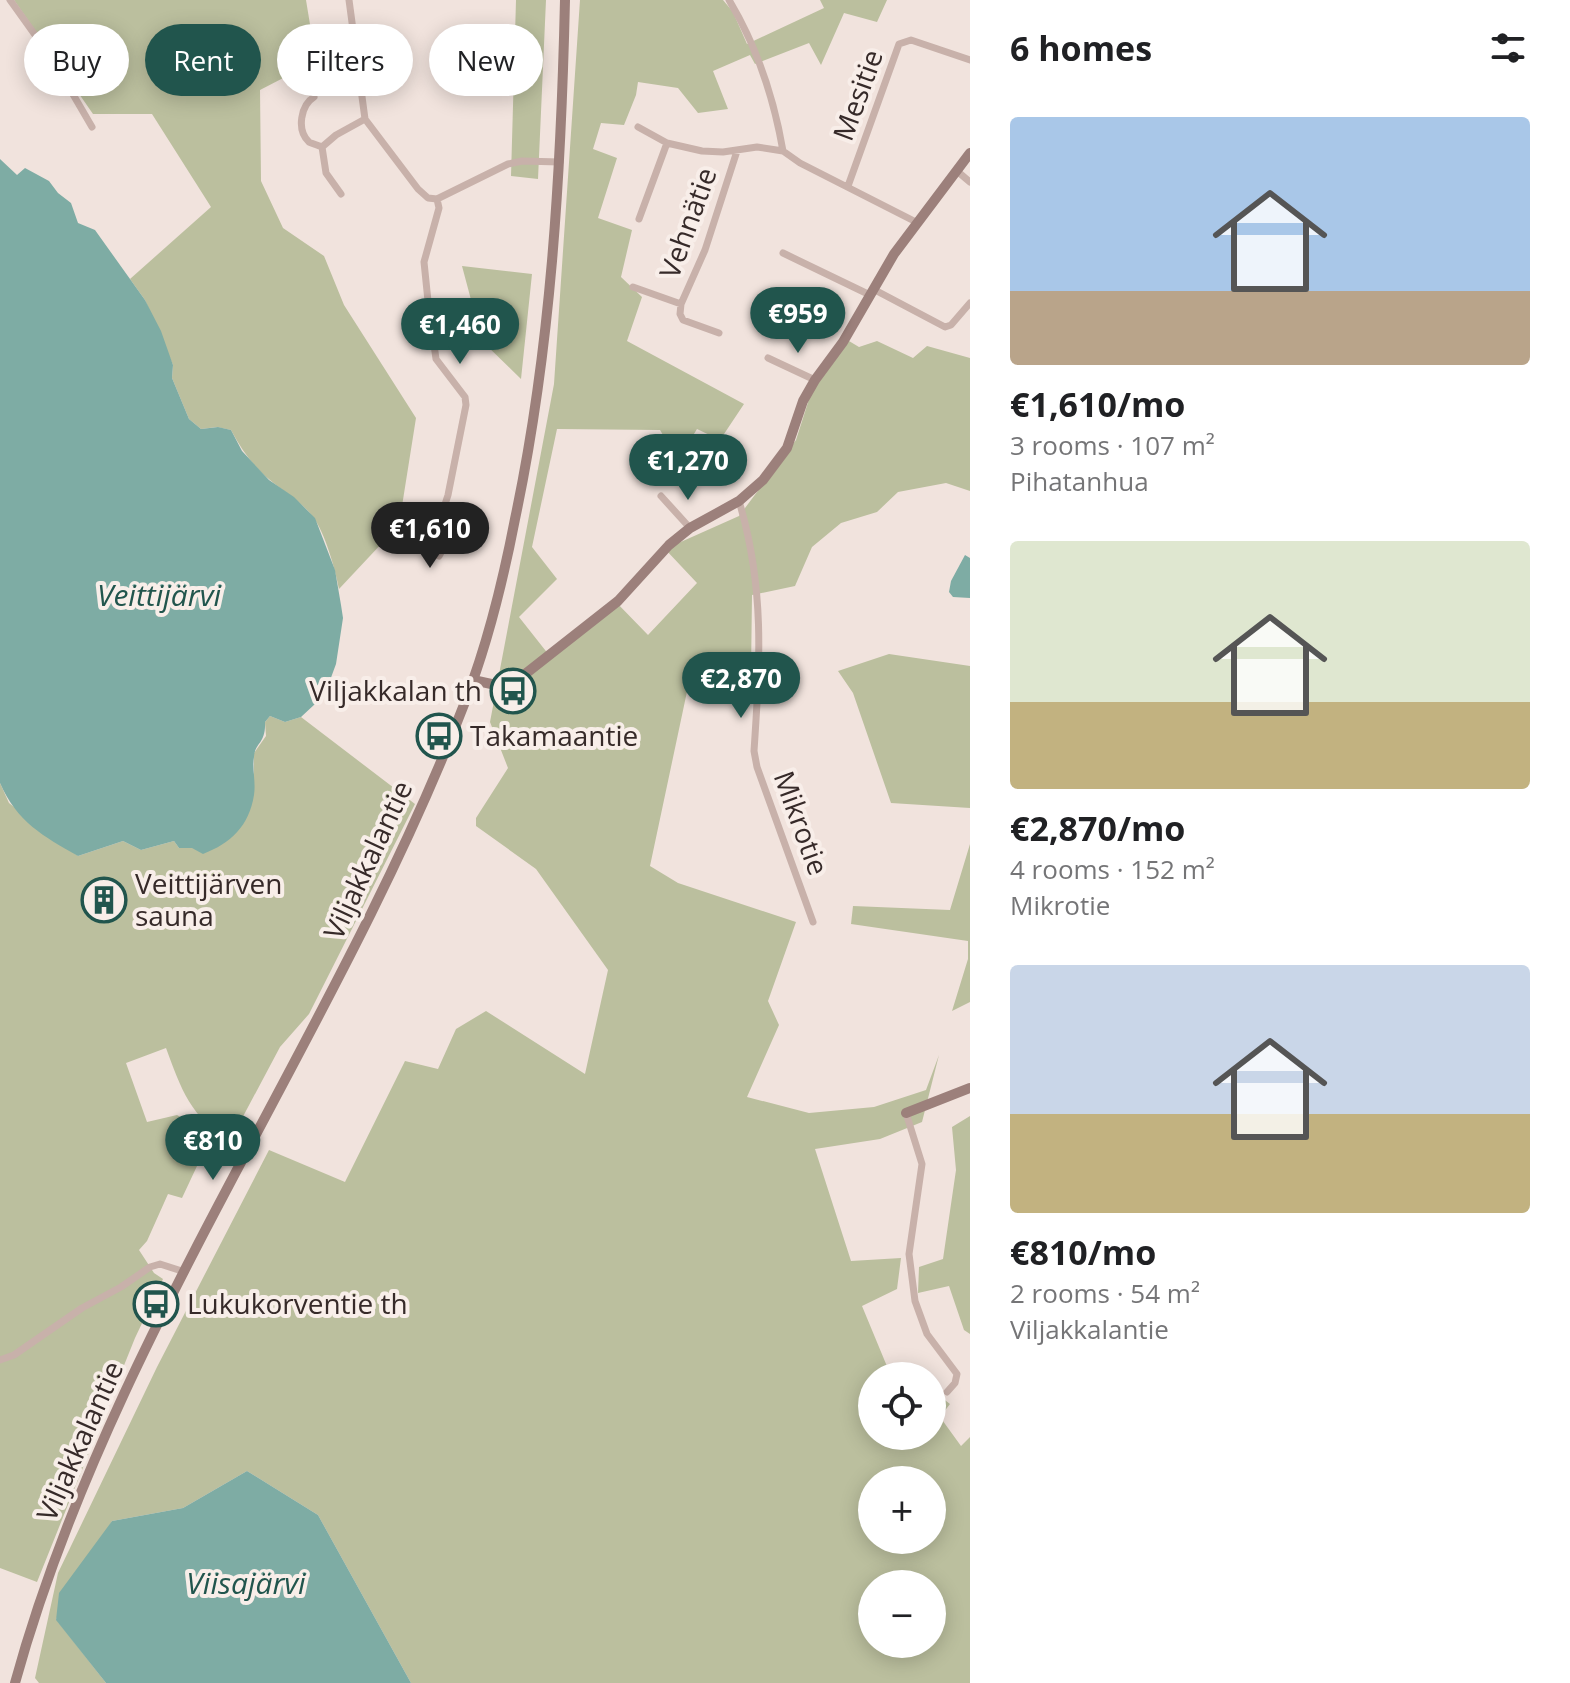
<!DOCTYPE html>
<html lang="en">
<head>
<meta charset="utf-8">
<style>
	body { margin:0; font-family:"Open Sans",sans-serif; background:#f6f6f6; color:#202124; height:100vh; display:flex; flex-direction:column; font-size:30px; white-space:nowrap }
	* { box-sizing:border-box; margin:0 }
	p { font-size:26px; color:#757577 }
	.icon { flex:none; width:44px; height:44px; fill:none; stroke:currentColor; stroke-width:2; stroke-linecap:round; stroke-linejoin:round }
	.map { position:relative; flex:1; overflow:hidden }
	.drawer { display:flex; flex-direction:column; background:#fff; width:600px }
	.drawer>* { flex:none }
	.banner { position:absolute; left:24px; top:24px; width:760px; height:72px; display:flex; gap:16px }
	.controls { position:absolute; left:858px; top:1362px; display:grid; gap:16px }
	.controls a { display:grid; place-items:center; width:88px; height:88px; border-radius:50%; background:#fff; box-shadow:0 4px 20px #0003; font-size:40px }
	.price { position:absolute; translate:-50% -68px; padding:0 18px; border-radius:28px; background:#21554d; color:#fff; font-size:26px; line-height:52px; filter:drop-shadow(0 2px 4px #0008) }
	.price::after { content:''; position:absolute; left:50%; top:48px; width:24px; height:18px; margin-left:-12px; background:inherit; clip-path:polygon(0 0,100% 0,50% 100%) }
	.price.current { background:#222; color:#fff }
	ul { padding:0; list-style:none }
	li { display:grid; align-content:center; gap:16px; height:424px; padding:0 40px }
	li span { display:grid; place-items:center; height:248px; border-radius:8px; color:#555 }
	li>.icon { margin-inline-start:auto }
	span .icon { width:144px; height:144px; fill:#fffc; stroke-width:1 }
	li b { font-size:34px }
	h2 { display:flex; justify-content:space-between; align-items:center; height:96px; padding:0 40px; font-size:34px }
	.pill { padding:0 28px; border-radius:36px; background:#fff; box-shadow:0 4px 20px #0003; font-size:28px; line-height:72px }
	.pill.current { background:#21554d; color:#fff }
	main { display:flex; flex:1; min-height:0 }
	.map>svg:first-child { display:block }
</style>
</head>
<body>
<main>
<div class="map">
<svg width="970" height="1683" viewBox="0 0 970 1683">
	<rect width="100%" height="100%" fill="#f1e3dd"/>
	<path fill="#bbbf9e" fill-rule="evenodd" d="M14 0H306L316 61 260 90 261 181 283 228 324 256 344 305 416 418 399 525 339 589C335 568 325 533 313 517 301 501 284 492 270 480 253 466 241 449 231 430L217 427 201 429 189 419 172 378 173 365 145 300 130 279 211 207 152 114H93Z
		M516 0H546L538 179 511 176Z
		M580 0H723L733 12 747 44 824 8 820 0H887L877 22 844 13 821 65 809 43 755 64 750 55 713 71 728 109 698 113 678 88 638 82 636 95 624 125 601 123 593 149 617 158 598 218 632 230 621 277 642 297 627 341 744 404 720 440 697 429 678 460 660 430 557 429 532 547 557 579 519 617 549 655 614 600 648 635 697 583 665 549 739 516 796 440 811 393 849 341 859 347 877 341 913 358 927 346 970 358V491L946 483 898 492 877 512 841 523 812 547 795 586 752 595 751 672 692 668 650 866 678 883 796 922 768 1001 779 1025 747 1097 809 1113 874 1107 926 1090 939 1055 922 1122 880 1139 815 1149 851 1261 901 1258 897 1289 862 1306 891 1376H872V1436H932V1390L950 1404 940 1417 961 1446 970 1437V1683H411L318 1515 247 1471 183 1508 112 1521 56 1619 106 1683H39L35 1678 58 1573 157 1367 269 1150 345 1182 405 1061 438 1069 456 1029 486 1011 585 1074 608 970 536 869 476 826V818L508 768 490 722 554 384ZM872 1480H932V1540H872ZM872 1584H932V1644H872Z
		M462 266 532 274 521 379 482 341Z
		M889 654 970 666V808L891 803 853 693 838 671Z
		M270 716 285 722 301 717 415 804 309 1014 280 1047 230 1141C191 1118 181 1089 166 1048L126 1063 147 1122 177 1115C191 1122 201 1134 205 1149L182 1198 168 1194 147 1241 139 1250 154 1273 163 1279 135 1338 37 1582 0 1568V783L9 803 78 856 123 841 141 850 174 841 179 848H192L254 773V753L266 736 265 722Z
		M970 844V1002L952 1011 968 959V941L851 924 853 906 950 910Z
		M970 1116V1334L964 1330 949 1286 918 1293 919 1267 943 1259 956 1170 952 1127Z"/>
	<path fill="#7eaca4" d="M0 159 17 175 25 168 49 181 58 193 71 203 78 223 95 230 145 300 161 331 173 365 172 378 189 419 201 429 218 427 231 430 242 451 269 480 294 497 315 518 335 570 341 605 343 618 336 664 329 683 318 694 315 704 301 717 285 722 270 716 265 722C266 744 255 742 254 757 252 769 256 782 254 795 249 826 231 843 203 854L192 848H179L174 841 141 850 123 841 78 856C43 836 17 822 0 783Z
		M965 555 970 558V598L953 597 949 592 951 581Z
		M247 1471 318 1515 411 1683H106L56 1620 59 1593 112 1521 183 1508Z"/>
	<g fill="none" stroke-linecap="round" stroke-linejoin="round">
		<path stroke="#c8b1aa" stroke-width="7" d="M10 0 53 60 92 127
			M349 0 365 119 418 189 428 198 437 199
			M729 0C756 45 774 99 783 151L800 163 918 223
			M314 97C301 105 296 130 309 142 310 143 320 146 322 147
			M638 127 667 143 702 151 723 152 757 147 783 151
			M957 171 970 182
			M848 186 899 44 911 40 970 60
			M341 194 326 173 322 147 336 135 365 119
			M437 199 439 208 424 262 428 301 436 359 465 397 466 405 448 495 438 526 427 536 432 552 439 556 444 547 438 526
			M437 199 508 164 522 161 560 162
			M639 219 667 143
			M783 253 870 295
			M633 287 681 304
			M873 289 945 327 951 325 970 303
			M719 333 683 320 680 314 681 304 705 250 737 151
			M768 358 815 380
			M661 496 690 528
			M739 501C765 588 760 661 754 751L757 767 813 922
			M906 1113 922 1164 909 1254 915 1301 927 1334 957 1374 955 1383 947 1392
			M0 1360 14 1355 82 1308 121 1287 150 1267 160 1264 185 1272"/>
		<path stroke="#9c807b" stroke-width="10" d="M473 680 505 687 515 682 618 601 669 545 690 528 739 501 763 480 787 448 803 401 815 380 843 342 894 254 970 153
			M906 1113 970 1088
			M15 1683C111 1334 336 1038 465 702 488 643 503 581 515 519 551 349 561 174 565 0"/>
	</g>
	<defs>
		<g id="bus-ring" transform="scale(2.3)"><circle r="9.5" fill="#f8eee9" stroke="#21554d" stroke-width="1.5"/><path d="M-5-6H5V4H4V6H2V4H-2V6H-4V4H-5ZM-3.5-4V0h7V-4ZM-3.5 1.2v1.5H-2V1.2ZM2 1.2v1.5H3.5V1.2Z" fill="#21554d"/></g>
		<g id="building-ring" transform="scale(2.3)"><circle r="9.5" fill="#f8eee9" stroke="#21554d" stroke-width="1.5"/><path d="M-4-6H4V6H1V3H-1V6H-4ZM-2.5-4.3h1.7v1.8h-1.7ZM.8-4.3h1.7v1.8H.8ZM-2.5-1h1.7V.8h-1.7ZM.8-1h1.7V.8H.8Z" fill="#21554d"/></g>
	</defs>
	<g fill-rule="evenodd">
		<use href="#bus-ring" x="513" y="691"/>
		<use href="#bus-ring" x="439" y="736"/>
		<use href="#building-ring" x="104" y="900"/>
		<use href="#bus-ring" x="156" y="1304"/>
	</g>
	<g text-anchor="middle" stroke-width="8" stroke-linejoin="round" paint-order="stroke">
		<g font-size="28" fill="#362a29" stroke="#f8eee9">
			<text transform="translate(858 95) rotate(-70)" y="10">Mesitie</text>
			<text transform="translate(688 223) rotate(-70)" y="10">Vehnätie</text>
			<text transform="translate(801 823) rotate(70)" y="10">Mikrotie</text>
			<text transform="translate(368 860) rotate(-65)" y="10">Viljakkalantie</text>
			<text transform="translate(80 1441) rotate(-66)" y="10">Viljakkalantie</text>
		</g>
		<g font-size="28" fill="#362a29" stroke="#f8eee9" text-anchor="start">
			<text x="482" y="701" text-anchor="end">Viljakkalan th</text>
			<text x="470" y="746">Takamaantie</text>
			<text x="135" y="894">Veittijärven<tspan x="135" dy="32">sauna</tspan></text>
			<text x="187" y="1314">Lukukorventie th</text>
		</g>
		<g font-size="30" font-style="italic" fill="#21554d" stroke="#f8eee9">
			<text x="159" y="606">Veittijärvi</text>
			<text x="246" y="1594">Viisajärvi</text>
		</g>
	</g>
</svg>
<div class="controls">
<a><svg class="icon" aria-label="locate" viewBox="0 0 24 24"><circle cx="12" cy="12" r="6"/><path d="M12 2v4M12 18v4M2 12h4M18 12h4"/></svg></a>
<a>+</a>
<a>−</a>
</div>
<b class="price" style="left:798px;top:355px">€959</b>
<b class="price" style="left:460px;top:366px">€1,460</b>
<b class="price" style="left:688px;top:502px">€1,270</b>
<b class="price current" style="left:430px;top:570px">€1,610</b>
<b class="price" style="left:741px;top:720px">€2,870</b>
<b class="price" style="left:213px;top:1182px">€810</b>
<div class="banner">
<a class="pill">Buy</a>
<a class="pill current">Rent</a>
<a class="pill">Filters</a>
<a class="pill">New</a>
</div>
</div>
<section class="drawer">
<h2>6 homes<svg class="icon" aria-label="filters" viewBox="0 0 24 24"><path d="M4 7h16M4 17h16"/><circle cx="9" cy="7" r="2"/><circle cx="15" cy="17" r="2"/></svg></h2>
<ul>
<li><span style="background:linear-gradient(#a9c7e8 70%,#b9a48a 0)"><svg class="icon" aria-label="home" viewBox="0 0 24 24"><path d="M3 11l9-7 9 7M6 9v11h12V9"/></svg></span><div><b>€1,610/mo</b><p>3 rooms · 107 m²</p><p>Pihatanhua</p></div></li>
<li><span style="background:linear-gradient(#dfe7d0 65%,#c2b280 0)"><svg class="icon" aria-label="home" viewBox="0 0 24 24"><path d="M3 11l9-7 9 7M6 9v11h12V9"/></svg></span><div><b>€2,870/mo</b><p>4 rooms · 152 m²</p><p>Mikrotie</p></div></li>
<li><span style="background:linear-gradient(#c9d6e8 60%,#c2b280 0)"><svg class="icon" aria-label="home" viewBox="0 0 24 24"><path d="M3 11l9-7 9 7M6 9v11h12V9"/></svg></span><div><b>€810/mo</b><p>2 rooms · 54 m²</p><p>Viljakkalantie</p></div></li>
</ul>
</section>
</main>
</body>
</html>
